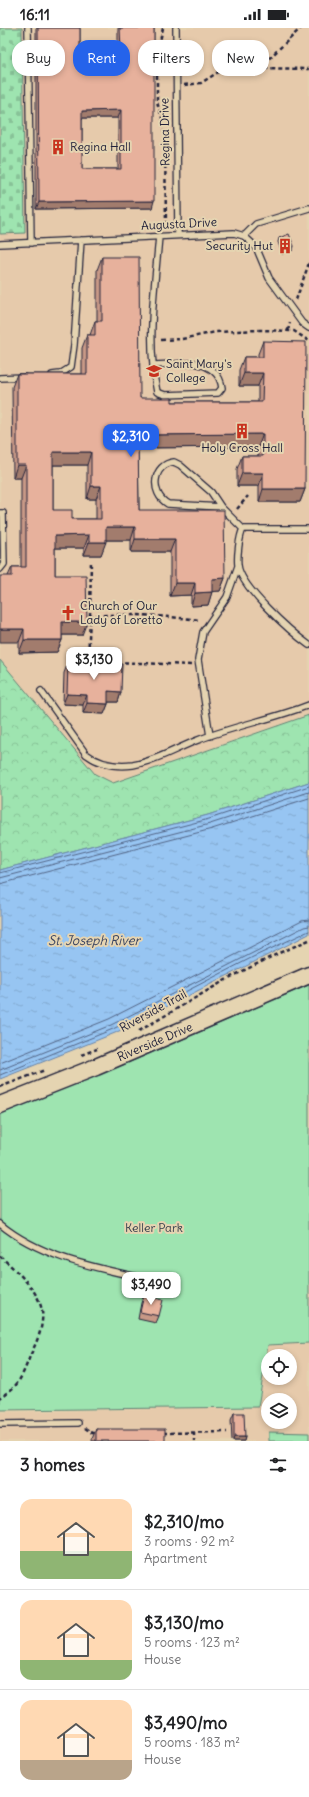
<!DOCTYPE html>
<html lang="en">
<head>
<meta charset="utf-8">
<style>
	body { margin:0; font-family:Delius,sans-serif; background:#f6f6f6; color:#202124; height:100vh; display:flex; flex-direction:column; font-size:15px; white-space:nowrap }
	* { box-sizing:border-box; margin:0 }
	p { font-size:13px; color:#757577 }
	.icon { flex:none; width:22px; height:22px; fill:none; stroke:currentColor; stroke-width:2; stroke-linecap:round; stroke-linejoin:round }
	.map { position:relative; height:1413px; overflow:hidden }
	.panel { display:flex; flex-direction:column; background:#fff; flex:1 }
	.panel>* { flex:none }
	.guide { position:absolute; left:12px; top:12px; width:285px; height:36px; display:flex; gap:8px }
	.tools { position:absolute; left:261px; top:1321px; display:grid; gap:8px }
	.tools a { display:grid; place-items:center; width:36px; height:36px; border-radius:50%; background:#fff; box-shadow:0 2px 6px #0003; font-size:20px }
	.price { position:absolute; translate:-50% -34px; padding:0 9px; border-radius:8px; background:#fff; color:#222; font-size:13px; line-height:26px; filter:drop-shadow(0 1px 2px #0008) }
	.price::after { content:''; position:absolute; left:50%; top:24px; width:12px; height:9px; margin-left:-6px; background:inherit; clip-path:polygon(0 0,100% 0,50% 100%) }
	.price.on { background:#2563eb; color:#fff }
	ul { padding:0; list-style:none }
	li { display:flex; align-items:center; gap:12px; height:100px; padding:0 20px }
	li+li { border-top:1px solid #e0e0e0 }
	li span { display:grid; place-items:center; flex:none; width:112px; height:80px; border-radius:12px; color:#555 }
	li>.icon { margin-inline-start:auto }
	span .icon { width:48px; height:48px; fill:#fffc; stroke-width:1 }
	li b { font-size:17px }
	h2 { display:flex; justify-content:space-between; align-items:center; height:48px; padding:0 20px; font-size:17px }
	.pill { padding:0 14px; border-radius:16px; background:#fff; box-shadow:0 2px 6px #0003; font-size:14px; line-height:36px }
	.pill.on { background:#2563eb; color:#fff }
	.status { display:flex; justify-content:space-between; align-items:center; height:28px; padding:0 20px; background:#fff; direction:ltr }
	.status svg { height:11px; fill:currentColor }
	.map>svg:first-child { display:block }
</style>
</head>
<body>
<div class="status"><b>16:11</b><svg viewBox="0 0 49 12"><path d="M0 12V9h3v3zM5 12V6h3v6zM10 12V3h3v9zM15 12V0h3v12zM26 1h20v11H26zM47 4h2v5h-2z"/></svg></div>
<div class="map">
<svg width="309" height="1413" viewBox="0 0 309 1413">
	<defs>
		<pattern id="forest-crowns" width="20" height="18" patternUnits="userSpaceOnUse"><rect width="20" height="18" fill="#9ee4b0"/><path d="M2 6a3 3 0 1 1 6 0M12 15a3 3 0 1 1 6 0" fill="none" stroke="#88c398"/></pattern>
		<pattern id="cemetery-stones" width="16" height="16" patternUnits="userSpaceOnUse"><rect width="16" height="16" fill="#9ee4b0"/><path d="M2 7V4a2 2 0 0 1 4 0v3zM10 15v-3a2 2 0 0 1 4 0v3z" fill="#88c398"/></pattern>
		<pattern id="water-ripples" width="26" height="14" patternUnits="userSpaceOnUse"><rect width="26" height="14" fill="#97c5f2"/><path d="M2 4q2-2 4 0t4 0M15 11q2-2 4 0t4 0" fill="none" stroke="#82a9d0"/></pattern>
	</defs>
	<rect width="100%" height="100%" fill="#e5d4b1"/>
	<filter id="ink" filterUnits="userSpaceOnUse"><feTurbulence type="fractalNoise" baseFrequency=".025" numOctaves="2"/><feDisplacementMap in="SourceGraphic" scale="8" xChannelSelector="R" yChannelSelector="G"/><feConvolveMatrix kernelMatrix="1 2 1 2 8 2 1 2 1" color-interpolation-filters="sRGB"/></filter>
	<g filter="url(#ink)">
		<path fill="#e6caab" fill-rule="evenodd" d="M0 0H309V687L113 755 0 725Z
			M309 1315V1413H0V1384L257 1379 268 1317ZM268 1328H290V1350H268ZM268 1372H290V1394H268Z"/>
		<path fill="url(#forest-crowns)" stroke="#608376" d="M0 632 95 746 113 755 309 687V754L208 787 0 842Z"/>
		<path fill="url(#cemetery-stones)" stroke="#608376" d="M0 0H22L25 205 0 206Z"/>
		<path fill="#9ee4b0" stroke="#608376" d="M309 957V1315L268 1317 258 1379 0 1382V1085L123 1037Z
			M269 1404 309 1405V1413H269Z"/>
		<path fill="url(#water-ripples)" stroke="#6884a9" d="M309 754V906L115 1005 0 1051V842L208 787Z"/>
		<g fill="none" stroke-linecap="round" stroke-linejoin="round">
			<path stroke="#516384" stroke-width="1" d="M0 845 209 791 309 758
				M0 850 210 796 309 764
				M0 856 212 801 309 770
				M0 1035 109 991 302 893 309 892
				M0 1042 111 997 304 899 309 898
				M0 1047 113 1001 253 929 309 903"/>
			<g stroke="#22223b" stroke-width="8">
				<path id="lane" d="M28 0 31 215
					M176 0 178 207
					M244 208 256 196 309 180
					M0 216 234 205 244 208 256 219 269 250 302 295 309 300
					M154 337 195 335C209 338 220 344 222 360L218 365 165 367 157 364C146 313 155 259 159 208
					M52 347 60 346 71 339 74 317 81 212
					M0 350 24 349
					M174 434 180 437 211 464 221 479 168 476C149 465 153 436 174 434Z
					M221 479 243 501H309
					M0 485H3L4 536 0 541
					M243 501C239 509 237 529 238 537 240 559 291 604 309 617
					M41 663 86 726C99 736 116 739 133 737 156 733 177 720 198 712 234 698 273 691 309 677
					M210 708 198 632 203 604 227 569 238 538
					M0 1196C45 1233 105 1241 160 1254
					M0 1396 78 1395"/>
			</g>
			<g stroke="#22223b" stroke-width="19">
				<path id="secondary" d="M0 1077 96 1039 309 947"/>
			</g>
			<path stroke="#22223b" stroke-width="2.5" stroke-dasharray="4 3" stroke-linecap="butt" d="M163 0 160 13 163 26 157 39V74L162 90 165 111 166 199
				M259 40 301 0
				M184 57 201 55 220 43 259 40 309 41
				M296 272 309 235
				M288 303 290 294
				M161 312 182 311 216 304 258 302 294 303 309 313
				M237 481 248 468
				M90 588 91 532
				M191 637 88 633 90 588C126 585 164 588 200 592
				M139 1003 229 950 279 925 309 912
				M81 1027 97 1021
				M0 1059 45 1042
				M0 1228C17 1244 46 1267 42 1293 41 1305 36 1315 31 1326 27 1335 22 1351 14 1359 10 1363 5 1366 0 1370
				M85 1400 92 1405H96
				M194 1404V1413
				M163 1405 227 1404"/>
			<use href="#lane" stroke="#e5d4b1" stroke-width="5.5"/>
			<use href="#secondary" stroke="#e5d4b1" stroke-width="16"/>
		</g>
		<path fill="#c79886" stroke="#22223b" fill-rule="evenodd" d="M36 0H80V22H118V0H154L152 180 36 181ZM82 90H118V141H82Z
			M279 210 293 222 282 226 278 214Z
			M102 229 140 370 172 374H258V358H239V342L244 329H258V326L263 313 305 461 300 474H259V458H237V441L242 428H258V419L138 420 139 482 225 550 220 563H212L208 577 191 578V567L170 568V524H131V512H106L101 527H84V520H55V547L82 607H62V612L57 624 19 625V614L8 548 12 539H21V450H13L12 359 17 346H82V320L87 307H90L95 293H97V242ZM53 437H87V471H96V491H72L53 482Z
			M68 635 121 664 118 674H108V676L104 686 83 685V677L63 676 64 645Z
			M144 1267 159 1288 156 1295 138 1291 141 1275Z
			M234 1385 245 1409 244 1413H232L231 1392Z
			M96 1401 165 1413H92V1411Z"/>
		<path fill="#a27c6d" stroke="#22223b" d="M121 82 118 90H79L82 83Z
			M154 173 152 180 36 181 39 174Z
			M294 218 293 222 282 226 284 222Z
			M244 345H263L258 358H239Z
			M263 406 258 419 133 420 138 407Z
			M53 424H91L87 437H48Z
			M17 437H26L21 450H13Z
			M242 445H263L259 458H237Z
			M91 458H101L96 471H87Z
			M263 461H305L300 474H259Z
			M106 499H135L131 512H101Z
			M89 507 84 520H50L55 508Z
			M135 511H175L170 524H131Z
			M89 514H106L101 527H84Z
			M225 550 220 563 208 564 212 551Z
			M175 555H195L191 567 170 568Z
			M212 564 208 577 191 578 195 565Z
			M62 594H87L82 607H57Z
			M0 601H24L19 614H0Z
			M24 612H62L57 624 19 625Z
			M108 663 121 664 118 674H105Z
			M67 666 87 667 83 677 63 676Z
			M87 675 108 676 104 686 83 685Z
			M234 1409H245L244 1413H233Z"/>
		<path fill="#e7b19c" stroke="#22223b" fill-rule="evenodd" d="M38 0H80V22H121L120 0H154V173L39 174ZM121 82V141H82V83Z
			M289 206 294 218 284 222 279 210Z
			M102 229H139L140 370H172V374H262L263 345H244V329H263V313L306 314 305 461H263V445H242V428H263V406L138 407 139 482H224L225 550 212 551V564L195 565V555H175V511H135V499H106V514H89V507L55 508V547H86L87 594H62V612H24V601H0V548H12V539H26V437H17V346H87V307H95V293H102ZM53 424H91V458H101V491H72V482H53Z
			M68 635 122 636 121 664 108 663V676L87 675V667L67 666Z
			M144 1267 163 1272 159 1288 140 1284Z
			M234 1385H244L245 1409H234Z
			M96 1401H165V1413H96Z"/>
	</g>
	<defs>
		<g id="building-bare" transform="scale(1.2)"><path d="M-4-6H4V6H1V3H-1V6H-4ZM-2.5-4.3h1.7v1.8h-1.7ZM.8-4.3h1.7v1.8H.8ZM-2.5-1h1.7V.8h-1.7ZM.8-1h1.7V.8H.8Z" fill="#c8321e" stroke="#e5d4b1" stroke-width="2.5" paint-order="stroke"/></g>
		<g id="university-bare" transform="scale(1.2)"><path d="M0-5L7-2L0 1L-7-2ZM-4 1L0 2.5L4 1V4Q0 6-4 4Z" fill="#c8321e" stroke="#e5d4b1" stroke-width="2.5" paint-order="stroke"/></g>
		<g id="church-bare" transform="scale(1.2)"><path d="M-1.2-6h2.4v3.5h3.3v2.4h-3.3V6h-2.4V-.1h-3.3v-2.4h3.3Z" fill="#c8321e" stroke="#e5d4b1" stroke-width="2.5" paint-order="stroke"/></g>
	</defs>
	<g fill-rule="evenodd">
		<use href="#building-bare" x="58" y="119"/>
		<use href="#building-bare" x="285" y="218"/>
		<use href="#university-bare" x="154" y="343"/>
		<use href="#building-bare" x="242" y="403"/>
		<use href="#church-bare" x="68" y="585"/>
	</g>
	<g text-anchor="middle" stroke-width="4" stroke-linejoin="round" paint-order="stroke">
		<g font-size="12" fill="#22223b" stroke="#e5d4b1">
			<text transform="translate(165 104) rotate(-91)" y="4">Regina Drive</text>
			<text transform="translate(179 196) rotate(-3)" y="4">Augusta Drive</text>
			<text transform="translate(153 983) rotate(-29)" y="4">Riverside Trail</text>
			<text transform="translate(155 1014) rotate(-23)" y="4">Riverside Drive</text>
		</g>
		<g font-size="12" fill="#22223b" stroke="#e5d4b1" text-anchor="start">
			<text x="70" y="123">Regina Hall</text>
			<text x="273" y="222" text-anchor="end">Security Hut</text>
			<text x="166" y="340">Saint Mary's<tspan x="166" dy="14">College</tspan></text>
			<text x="242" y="424" text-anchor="middle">Holy Cross Hall</text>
			<text x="80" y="582">Church of Our<tspan x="80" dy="14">Lady of Loretto</tspan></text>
		</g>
		<g font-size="12" fill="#353f4d" stroke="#e5d4b1">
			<text x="154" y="1204">Keller Park</text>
		</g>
		<g font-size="13" font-style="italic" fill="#394360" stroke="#e5d4b1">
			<text x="94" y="917">St. Joseph River</text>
		</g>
	</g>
</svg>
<div class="tools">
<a><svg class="icon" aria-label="locate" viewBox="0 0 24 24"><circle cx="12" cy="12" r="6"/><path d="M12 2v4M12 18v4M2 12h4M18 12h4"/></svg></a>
<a><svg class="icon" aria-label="layers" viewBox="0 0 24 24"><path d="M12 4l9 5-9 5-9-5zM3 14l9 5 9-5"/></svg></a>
</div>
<b class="price on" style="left:131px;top:430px">$2,310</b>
<b class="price" style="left:94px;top:653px">$3,130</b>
<b class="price" style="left:151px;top:1278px">$3,490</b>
<div class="guide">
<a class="pill">Buy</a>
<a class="pill on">Rent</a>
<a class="pill">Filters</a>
<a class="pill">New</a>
</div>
</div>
<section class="panel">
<h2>3 homes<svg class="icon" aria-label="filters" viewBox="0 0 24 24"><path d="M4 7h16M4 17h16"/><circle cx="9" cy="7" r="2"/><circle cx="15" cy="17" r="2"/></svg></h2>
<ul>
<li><span style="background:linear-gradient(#ffd9b3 65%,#8fb573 0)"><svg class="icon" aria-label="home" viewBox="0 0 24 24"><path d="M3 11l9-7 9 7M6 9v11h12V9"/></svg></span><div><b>$2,310/mo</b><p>3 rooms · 92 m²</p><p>Apartment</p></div></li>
<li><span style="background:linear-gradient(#ffd9b3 75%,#8fb573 0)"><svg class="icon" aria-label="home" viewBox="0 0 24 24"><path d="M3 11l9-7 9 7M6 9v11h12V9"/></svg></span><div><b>$3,130/mo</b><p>5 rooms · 123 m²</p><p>House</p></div></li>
<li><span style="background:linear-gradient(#ffd9b3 75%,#b9a48a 0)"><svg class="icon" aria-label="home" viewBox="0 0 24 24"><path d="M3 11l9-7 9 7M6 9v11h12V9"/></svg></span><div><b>$3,490/mo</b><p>5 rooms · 183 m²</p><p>House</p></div></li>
</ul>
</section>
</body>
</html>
